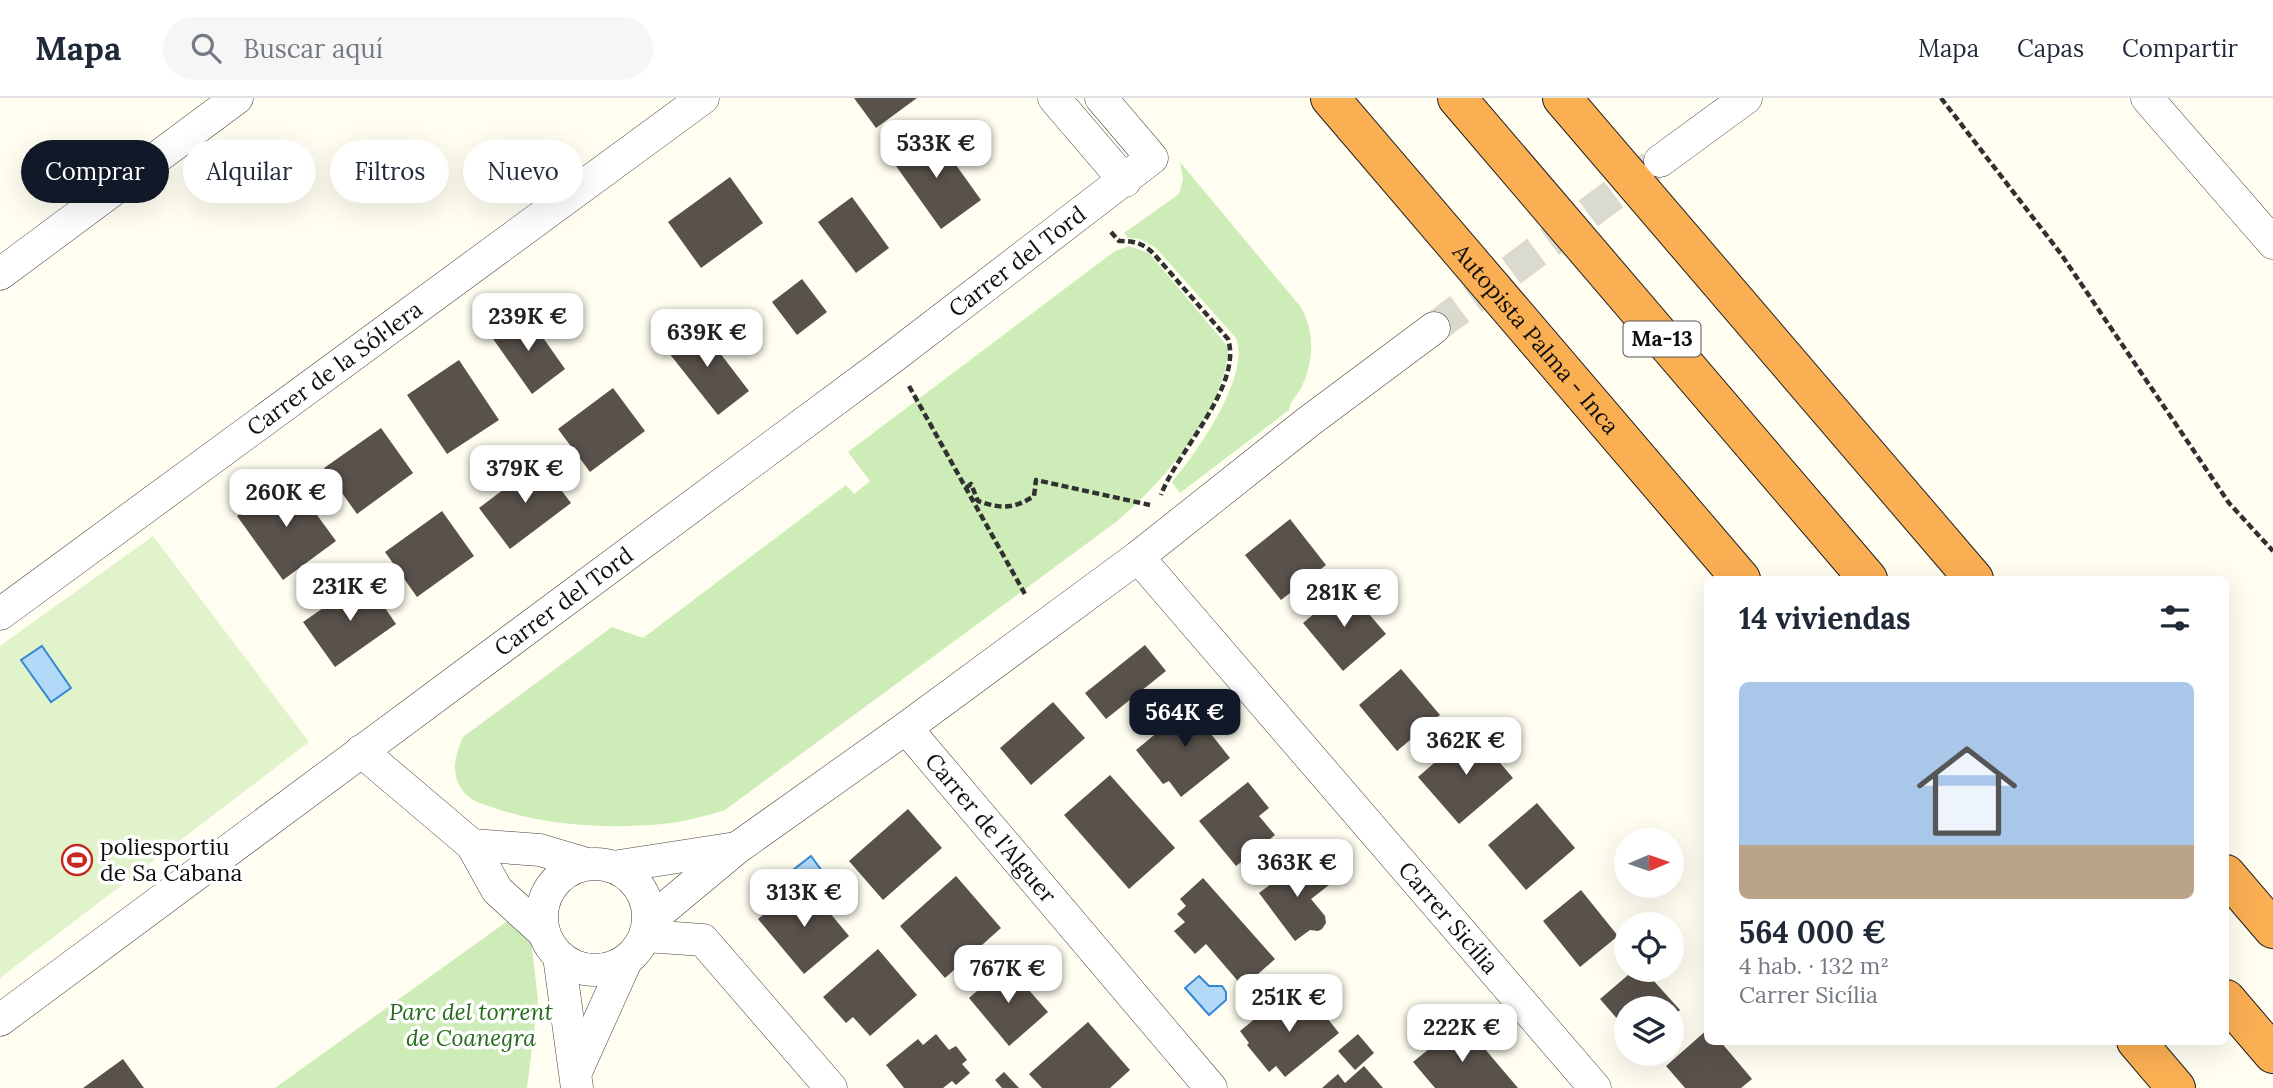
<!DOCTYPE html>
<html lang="es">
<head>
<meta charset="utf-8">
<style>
	body { margin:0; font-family:Lora,serif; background:#f6f6f7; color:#1f2937; height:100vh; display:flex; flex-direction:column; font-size:26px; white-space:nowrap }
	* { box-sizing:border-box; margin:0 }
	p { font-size:23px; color:#747a83 }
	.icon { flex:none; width:38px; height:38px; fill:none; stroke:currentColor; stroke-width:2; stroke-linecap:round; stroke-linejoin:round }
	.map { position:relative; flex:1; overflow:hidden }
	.panel { position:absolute; left:1704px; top:478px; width:525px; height:469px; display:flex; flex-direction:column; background:#fff; border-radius:10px; box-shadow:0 7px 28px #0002 }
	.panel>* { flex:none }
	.top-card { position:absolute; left:21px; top:42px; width:665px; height:63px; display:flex; gap:14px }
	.needle { width:46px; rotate:88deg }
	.buttons { position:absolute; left:1614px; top:730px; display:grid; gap:14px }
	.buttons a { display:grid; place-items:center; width:70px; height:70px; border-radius:50%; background:#fff; box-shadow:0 7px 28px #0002; font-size:35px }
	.price { position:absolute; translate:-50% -60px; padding:0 16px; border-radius:14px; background:#fff; color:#222; font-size:23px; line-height:46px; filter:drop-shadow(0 2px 4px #0008) }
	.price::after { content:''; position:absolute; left:50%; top:42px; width:21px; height:16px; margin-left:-10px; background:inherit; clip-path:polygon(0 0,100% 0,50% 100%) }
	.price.active { background:#111827; color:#fff }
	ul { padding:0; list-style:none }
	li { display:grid; align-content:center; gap:14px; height:371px; padding:0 35px }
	li span { display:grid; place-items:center; height:217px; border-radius:10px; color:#555 }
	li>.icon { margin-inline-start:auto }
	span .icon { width:126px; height:126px; fill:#fffc; stroke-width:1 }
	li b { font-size:30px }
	h2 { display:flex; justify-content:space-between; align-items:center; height:84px; padding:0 35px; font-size:30px }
	.pill { padding:0 24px; border-radius:32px; background:#fff; box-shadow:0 7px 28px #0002; font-size:24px; line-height:63px }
	.pill.active { background:#111827; color:#fff }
	header { display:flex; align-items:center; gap:42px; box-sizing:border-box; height:98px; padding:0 35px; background:#fff; border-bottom:2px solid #e0e1e3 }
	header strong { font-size:33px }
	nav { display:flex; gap:38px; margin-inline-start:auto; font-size:24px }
	.search { width:490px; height:63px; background:#f6f6f7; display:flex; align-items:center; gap:18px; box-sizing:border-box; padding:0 24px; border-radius:38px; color:#747a83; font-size:26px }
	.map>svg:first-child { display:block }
</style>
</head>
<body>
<header>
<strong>Mapa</strong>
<div class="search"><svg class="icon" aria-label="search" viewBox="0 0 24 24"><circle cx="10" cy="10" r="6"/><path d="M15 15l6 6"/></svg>Buscar aquí</div>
<nav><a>Mapa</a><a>Capas</a><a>Compartir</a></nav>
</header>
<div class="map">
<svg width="2273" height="990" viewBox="0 0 2273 990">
	<rect width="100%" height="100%" fill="#fffef1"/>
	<path fill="#ceecb8" d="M1180 64 1300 208C1315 231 1314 264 1302 288 1298 297 1290 303 1289 312L1180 395 1172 384C1196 356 1251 278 1236 240L1156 150 1140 141 1128 140 1124 135 1179 96 1183 81Z
		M1129 148 1149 155 1229 250C1222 317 1165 382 1116 424L725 712C705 718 684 724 662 726 608 731 549 728 497 711 487 707 476 705 468 698 449 681 454 659 463 639L612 529 643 540 846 387 854 396 870 383 848 354 1115 153Z
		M527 809 538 902 527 990H275Z"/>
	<path fill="#e1f3cb" d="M153 438 309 644 0 880V548Z"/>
	<path fill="#b3d9f9" stroke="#3687d4" stroke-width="2" d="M42 548 71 590 51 604 21 562Z
		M811 758 822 773 792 794 789 792H778L780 782Z
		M1199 878 1209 888H1222L1226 894V902L1209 917 1185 890Z"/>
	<path fill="#59514b" d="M854 0H917L876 30Z
		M931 32 981 102 941 131 891 61Z
		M730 79 763 125 701 170 668 124Z
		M852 99 889 150 856 175 818 124Z
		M802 181 827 214 797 237 772 204Z
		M525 214 565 271 532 296 491 238Z
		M697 225 749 293 718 317 665 250Z
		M459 262 499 322 447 356 407 297Z
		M613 290 645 333 590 374 558 331Z
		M381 330 413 375 357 416 324 370Z
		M540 364 571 405 510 451 479 410Z
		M290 380 336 443 283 482 237 418Z
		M442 413 474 458 417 499 385 454Z
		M1290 421 1326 467 1281 502 1245 457Z
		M365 481 396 526 335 569 303 524Z
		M1346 489 1386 536 1343 573 1303 525Z
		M1145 547 1166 573 1106 621 1085 595Z
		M1401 571 1440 617 1397 653 1359 607Z
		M1199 600 1221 628 1211 636 1230 660 1181 699 1169 683 1163 686 1136 652Z
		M1053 604 1085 640 1031 687 1000 650Z
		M1472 632 1513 680 1459 726 1418 679Z
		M1110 677 1175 750 1129 791 1064 717Z
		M1248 684 1269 710 1259 718 1275 737 1236 768 1199 723Z
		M1537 705 1575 750 1526 792 1488 747Z
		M908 711 942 750 883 802 849 763Z
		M1307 759 1329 787 1311 801 1325 818 1326 825 1322 831 1318 833 1310 832 1295 843 1259 795Z
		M956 778 1001 830 945 880 900 828Z
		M1203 780 1275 861 1243 889 1206 846 1195 856 1174 833 1185 824 1177 816 1186 808 1180 801Z
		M810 791 849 838 804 876 758 821 790 794 797 802Z
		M1581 792 1618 838 1580 869 1543 823Z
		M878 851 917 897 870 938 853 919 846 925 823 899Z
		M1007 867 1048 914 1009 948 969 900Z
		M1634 872H1644L1680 912 1671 920V910H1626V931L1600 901Z
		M1305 892 1339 935 1285 979 1276 968 1269 974 1247 947 1249 945 1240 933 1279 901 1285 908Z
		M1088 924 1130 972 1110 990H1042L1029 976Z
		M1462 924 1518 990H1435L1413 964Z
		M1708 931V943H1720L1752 981 1741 990H1685L1666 968Z
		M936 936 949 952 956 948 967 962 962 966 970 975 956 987 952 983 943 990H904L886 967 918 941 923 947Z
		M1358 936 1374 955 1355 972 1338 953Z
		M123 961 144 990H83Z
		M1364 968 1383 990H1322L1338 976 1345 985Z
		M1004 974 1005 975 1019 990H1002L995 982Z"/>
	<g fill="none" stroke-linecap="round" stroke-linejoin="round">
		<path stroke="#dbdacf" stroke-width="32" stroke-dasharray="32 16" stroke-linecap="butt" d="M1434 230 1652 68"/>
		<g stroke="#424242" stroke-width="33">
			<g id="street">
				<path d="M1054 0 1125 83"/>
				<path d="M2147 0 2273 145"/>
				<path d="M1660 63 1746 0"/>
				<path d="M0 176 237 0"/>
				<path id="s1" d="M1138 459 1595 990"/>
				<path id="s2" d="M0 516 703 0"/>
				<path id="s3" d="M906 630 1211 990"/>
				<path d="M361 653 472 747 497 792 543 834"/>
				<path d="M472 747 540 752 587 766"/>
				<circle cx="595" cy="819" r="53"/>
				<path d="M613 769 736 750"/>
				<path d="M648 824 737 750 906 630 1138 459 1308 324 1434 230"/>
				<path d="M645 838 703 842 831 990"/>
				<path d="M559 858 577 990"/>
				<path id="s4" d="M0 922 893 259 1152 60 1101 0"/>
				<path d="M576 974 626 863"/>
			</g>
		</g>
		<g stroke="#202020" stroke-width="40">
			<g id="highway">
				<path id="s5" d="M1330 0 1741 481"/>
				<path d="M1457 0 1868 481"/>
				<path d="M1562 0 1974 481"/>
				<path d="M2226 776 2273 831"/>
				<path d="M2226 901 2273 956"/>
				<path d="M2136 943 2176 990"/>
			</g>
		</g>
		<path stroke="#313131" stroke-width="4.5" stroke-dasharray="7 3.5" stroke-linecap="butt" d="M1941 0 2061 156 2229 405 2273 453
			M1111 134 1119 143C1134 143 1143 145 1154 156L1228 241C1243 288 1176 355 1161 397
			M909 288 1026 498
			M966 390 971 386 978 403C1001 411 1014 411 1034 398L1036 382 1150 407"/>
		<use href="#street" stroke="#fff" stroke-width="32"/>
		<use href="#highway" stroke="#fbaf53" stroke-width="38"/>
	</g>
	<defs>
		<g id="stadium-ring" transform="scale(1.575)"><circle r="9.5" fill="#fff" stroke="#c7271f" stroke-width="1.5"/><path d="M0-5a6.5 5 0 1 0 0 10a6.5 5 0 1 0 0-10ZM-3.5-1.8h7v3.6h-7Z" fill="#c7271f"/></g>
	</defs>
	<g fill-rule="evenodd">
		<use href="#stadium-ring" x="77" y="762"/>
	</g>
	<g text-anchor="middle" stroke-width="7" stroke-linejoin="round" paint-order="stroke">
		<rect fill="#fff" stroke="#575757" stroke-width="2" x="1623.5" y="223.5" width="77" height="35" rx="5"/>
		<g font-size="21" font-weight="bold" fill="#0f0f0f">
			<text x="1662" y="248">Ma-13</text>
		</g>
		<g font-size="23" fill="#0f0f0f" stroke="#fff">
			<text dy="8" stroke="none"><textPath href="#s4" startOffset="1269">Carrer del Tord</textPath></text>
			<text dy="8" stroke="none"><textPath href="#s5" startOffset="317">Autopista Palma - Inca</textPath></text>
			<text dy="8" stroke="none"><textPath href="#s2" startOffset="415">Carrer de la Sól·lera</textPath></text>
			<text dy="8" stroke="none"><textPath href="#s4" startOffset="702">Carrer del Tord</textPath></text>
			<text dy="8" stroke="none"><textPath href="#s3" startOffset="131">Carrer de l'Alguer</textPath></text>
			<text dy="8" stroke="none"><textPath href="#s1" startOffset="476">Carrer Sicília</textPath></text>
		</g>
		<g font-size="23" fill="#0f0f0f" stroke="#fff" text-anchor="start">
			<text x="100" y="757">poliesportiu<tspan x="100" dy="26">de Sa Cabana</tspan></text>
		</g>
		<g font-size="23" font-style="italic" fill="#256b1b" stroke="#fff">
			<text x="471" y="922">Parc del torrent<tspan x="471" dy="26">de Coanegra</tspan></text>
		</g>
	</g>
</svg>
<div class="buttons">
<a><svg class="needle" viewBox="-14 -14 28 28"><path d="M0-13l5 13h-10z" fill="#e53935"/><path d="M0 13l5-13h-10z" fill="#747a83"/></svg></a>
<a><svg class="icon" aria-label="locate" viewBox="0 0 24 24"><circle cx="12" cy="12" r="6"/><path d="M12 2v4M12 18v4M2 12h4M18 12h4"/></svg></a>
<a><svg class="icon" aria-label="layers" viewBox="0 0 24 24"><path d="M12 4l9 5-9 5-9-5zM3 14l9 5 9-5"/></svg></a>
</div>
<b class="price" style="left:936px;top:82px">533K €</b>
<b class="price" style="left:528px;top:255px">239K €</b>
<b class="price" style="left:707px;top:271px">639K €</b>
<b class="price" style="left:525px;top:407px">379K €</b>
<b class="price" style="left:286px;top:431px">260K €</b>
<b class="price" style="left:350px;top:525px">231K €</b>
<b class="price" style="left:1344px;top:531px">281K €</b>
<b class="price active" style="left:1185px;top:651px">564K €</b>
<b class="price" style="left:1466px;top:679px">362K €</b>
<b class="price" style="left:1297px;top:801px">363K €</b>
<b class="price" style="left:804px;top:831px">313K €</b>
<b class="price" style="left:1008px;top:907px">767K €</b>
<b class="price" style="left:1289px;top:936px">251K €</b>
<b class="price" style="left:1462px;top:966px">222K €</b>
<div class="top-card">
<a class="pill active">Comprar</a>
<a class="pill">Alquilar</a>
<a class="pill">Filtros</a>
<a class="pill">Nuevo</a>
</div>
<section class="panel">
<h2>14 viviendas<svg class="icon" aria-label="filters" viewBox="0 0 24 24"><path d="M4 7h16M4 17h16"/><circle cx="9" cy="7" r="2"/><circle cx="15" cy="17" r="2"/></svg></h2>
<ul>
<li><span style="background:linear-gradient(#a9c7e8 75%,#b9a48a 0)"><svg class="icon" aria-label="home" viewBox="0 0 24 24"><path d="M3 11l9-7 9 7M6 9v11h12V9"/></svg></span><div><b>564 000 €</b><p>4 hab. · 132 m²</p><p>Carrer Sicília</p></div></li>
</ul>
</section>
</div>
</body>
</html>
